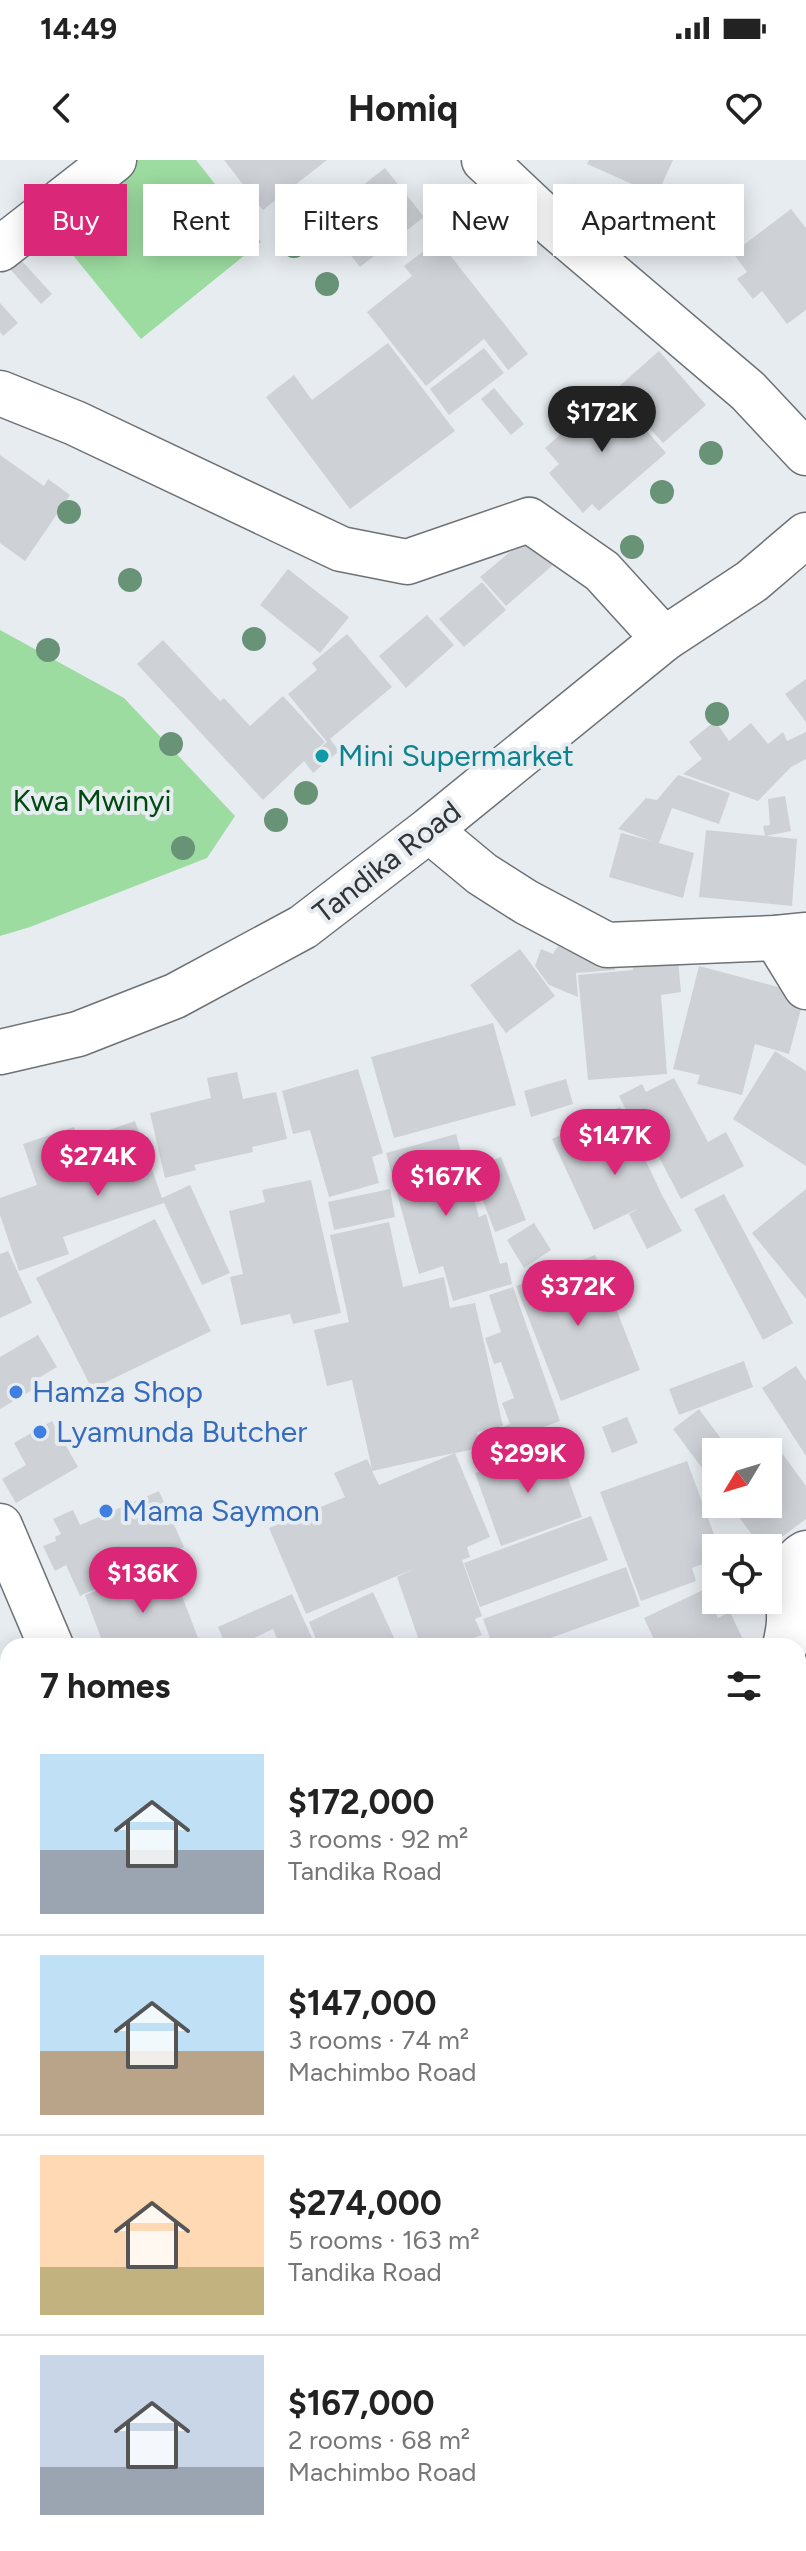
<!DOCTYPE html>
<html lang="en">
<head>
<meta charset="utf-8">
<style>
	body { margin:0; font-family:Figtree,sans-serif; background:#f2f2f2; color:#222; height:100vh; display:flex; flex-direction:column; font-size:30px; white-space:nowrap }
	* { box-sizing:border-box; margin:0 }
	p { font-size:26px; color:#767676 }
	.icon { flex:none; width:44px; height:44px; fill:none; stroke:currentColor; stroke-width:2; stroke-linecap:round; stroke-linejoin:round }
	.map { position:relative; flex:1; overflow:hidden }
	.details { position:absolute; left:0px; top:1478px; width:806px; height:914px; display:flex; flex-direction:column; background:#fff; border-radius:24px 24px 0 0; box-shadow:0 4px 20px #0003 }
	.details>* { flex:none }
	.top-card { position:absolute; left:24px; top:24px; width:758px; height:72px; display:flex; gap:16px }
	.needle { width:52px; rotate:232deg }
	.buttons { position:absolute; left:702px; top:1278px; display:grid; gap:16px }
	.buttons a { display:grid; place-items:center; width:80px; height:80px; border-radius:0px; background:#fff; box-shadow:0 4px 20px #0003; font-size:40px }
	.price { position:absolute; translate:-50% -68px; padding:0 18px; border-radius:28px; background:#db2777; color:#fff; font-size:26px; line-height:52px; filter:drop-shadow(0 2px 4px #0008) }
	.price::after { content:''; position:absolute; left:50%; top:48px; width:24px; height:18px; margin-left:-12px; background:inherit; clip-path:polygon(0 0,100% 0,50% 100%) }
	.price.current { background:#222; color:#fff }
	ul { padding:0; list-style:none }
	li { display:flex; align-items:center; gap:24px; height:200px; padding:0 40px }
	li+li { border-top:2px solid #e0e0e0 }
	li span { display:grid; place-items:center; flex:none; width:224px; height:160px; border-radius:0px; color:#555 }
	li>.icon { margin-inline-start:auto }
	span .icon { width:96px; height:96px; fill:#fffc; stroke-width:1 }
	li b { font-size:34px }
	h2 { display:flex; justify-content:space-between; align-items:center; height:96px; padding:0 40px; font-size:34px }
	.chip { padding:0 28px; border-radius:0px; background:#fff; box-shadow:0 4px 20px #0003; font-size:28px; line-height:72px }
	.chip.current { background:#db2777; color:#fff }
	.status { display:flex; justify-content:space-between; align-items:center; height:56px; padding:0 40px; background:#fff; direction:ltr }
	.status svg { height:22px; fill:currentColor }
	header { display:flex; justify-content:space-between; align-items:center; height:104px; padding:0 40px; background:#fff; font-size:36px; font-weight:700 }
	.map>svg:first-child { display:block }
</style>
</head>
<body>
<div class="status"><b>14:49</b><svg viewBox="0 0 49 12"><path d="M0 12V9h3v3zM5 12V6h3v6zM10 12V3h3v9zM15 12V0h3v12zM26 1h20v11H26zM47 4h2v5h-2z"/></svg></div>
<header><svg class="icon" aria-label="back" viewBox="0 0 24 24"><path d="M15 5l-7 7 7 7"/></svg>Homiq<svg class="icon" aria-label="heart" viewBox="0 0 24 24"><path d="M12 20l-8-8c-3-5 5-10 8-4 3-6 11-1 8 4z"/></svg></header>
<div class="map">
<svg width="806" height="2391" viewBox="0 0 806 2391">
	<rect width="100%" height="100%" fill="#e7ecf0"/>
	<path fill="#9ddca1" d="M137 0H196L261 82 141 179 55 73Z
		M0 470 124 538 235 656 207 698 30 767 0 776Z"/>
	<path fill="#ced2d7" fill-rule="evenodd" d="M224 0H327L263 50Z
		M589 0H673L657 35 587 4Z
		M385 8 424 57 360 107 321 58Z
		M791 49 806 68V150L787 164 762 131 753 139 737 119 747 112 733 93Z
		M438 80 528 194 508 210 484 179 426 226 367 152 412 116 404 106Z
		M21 100 52 134 41 144 10 109Z
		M0 143 18 163 3 176 0 172Z
		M388 183 455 271 350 349 266 237 294 215 312 240Z
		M484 188 504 213 449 255 430 229Z
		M659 191 706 245 663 283 615 230Z
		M494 228 524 264 511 275 481 239Z
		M611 230 666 293 599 351 592 344 583 353 549 313 559 304 545 288Z
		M0 295 44 326 48 319 70 335 25 401 0 383Z
		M529 376 553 405 506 446 480 417Z
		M288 409 349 457 320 493 260 445Z
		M482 422 506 450 464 487 439 459Z
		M427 455 454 485 406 528 379 496Z
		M347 474 392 527 330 579 339 591 313 613 304 601 263 640 137 504 163 480 220 541 224 538 250 566 283 536 325 582 309 597 327 582 288 534 317 510 312 503Z
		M806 519V562L785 534Z
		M715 561 729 581 751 563 768 584 783 572 787 581 806 572V599L791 607 758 641 683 614 702 599 689 582Z
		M678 615 730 633 719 664 672 648 659 683 694 693 683 738 609 717 621 673 652 681 618 669 646 638 657 640Z
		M785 636 791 671 765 676 763 666 770 665 768 639Z
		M706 670 797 679 792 746 699 737Z
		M558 786 581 797 612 794 615 810 576 813 578 837 549 825 535 806 541 789 553 794Z
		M520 789 555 836 506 873 470 825Z
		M677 790 681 832 661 835 667 914 588 920 578 815 633 810 632 794Z
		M699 806 805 834 789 894 755 884 742 935 697 924 700 915 673 909Z
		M493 863 516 945 394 978 371 897Z
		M775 891 806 911V1006L733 959Z
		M358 909 383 993 372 997 379 1023 329 1037 310 970 293 974 282 931Z
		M237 912 243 939 276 932 287 979 252 987 253 992 194 1005 196 1010 165 1018 150 953 211 938 207 918Z
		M674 918 708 982 726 972 744 1006 681 1039 643 967 636 970 619 936 642 924 646 932Z
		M566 919 573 944 531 957 524 931Z
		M620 947 663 1037 682 1071 647 1089 629 1054 639 1048 594 1070 552 979Z
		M135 961 162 1038 190 1025 230 1113 202 1125 164 1043 63 1077 69 1094 19 1111 0 1055V1038L37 1025 23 984 74 967 79 980Z
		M456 974 479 1057 486 1054 500 1104 507 1102 512 1124 453 1141 443 1106 419 1114 386 993Z
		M501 997 526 1060 495 1072 470 1008Z
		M311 1020 341 1153 293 1164 290 1154 241 1165 230 1117 243 1114 229 1051 265 1042 262 1030Z
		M390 1029 395 1057 334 1070 328 1042Z
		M806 1029V1139L752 1073Z
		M724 1034 793 1163 763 1180 694 1049Z
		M155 1059 211 1171 92 1229 36 1118Z
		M389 1062 403 1127 444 1117 450 1148 475 1143 503 1266 477 1272 480 1288 455 1293 490 1377 467 1387 470 1397 462 1400 482 1456 475 1459 482 1475 450 1486H421L397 1417 416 1408 306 1454 269 1368 345 1337 334 1313 367 1299 372 1309 352 1220 327 1226 314 1170 349 1162 330 1075ZM455 1293 379 1325 372 1311 435 1297Z
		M534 1063 551 1090 524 1108 507 1080Z
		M8 1091 32 1143 0 1158V1094Z
		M595 1095 640 1210 561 1241 516 1126Z
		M513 1127 560 1261 507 1280 503 1267 510 1264 502 1243 514 1238 501 1202 494 1204 485 1178 501 1172 489 1135Z
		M38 1175 57 1207 30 1223 34 1229 0 1249V1197Z
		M744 1201 753 1227 679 1255 669 1229Z
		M796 1206 806 1221V1296L762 1228Z
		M699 1249 731 1292H716V1327L673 1269Z
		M627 1257 638 1283 612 1293 602 1267Z
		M52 1261 78 1307 16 1343 2 1319 26 1305 14 1283Z
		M773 1281 806 1326V1359L767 1388H762L729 1344H768V1292H758Z
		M556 1284 582 1357 501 1386 475 1313Z
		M687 1301 719 1388H716V1399L692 1408 696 1421 641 1441 600 1332Z
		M159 1331 184 1387 147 1403 153 1417 126 1429 119 1413 120 1418 80 1436 66 1405 55 1411 43 1386 56 1381 55 1377 61 1374 53 1359 73 1350 80 1365Z
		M591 1356 608 1400 480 1447 464 1403Z
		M626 1407 640 1446 528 1486H493L483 1459Z
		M173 1412 201 1486H104L85 1435 122 1421 125 1430Z
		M716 1427V1440H735L738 1445 720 1454 708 1431Z
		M705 1429 718 1458 730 1452 746 1486H657L644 1458Z
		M373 1432 396 1482 386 1486H319L309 1462Z
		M292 1434 313 1480 300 1486H280L273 1469 250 1480 253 1486H226L218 1467Z
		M8 1505V1611L0 1615V1509Z
		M806 1582V1681L798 1685V1586Z
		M8 1615V1668L0 1672V1619Z
		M8 1679V1724L0 1713V1685Z
		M806 1684V1727L798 1731V1688Z
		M806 1746V1772L802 1778 798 1776V1757Z
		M806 1794V1884L798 1865V1798Z
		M8 1946V2030L0 2019V1952Z
		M798 1957 806 1973V2026L798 2030Z
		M806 2032V2075L798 2079V2036Z
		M806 2088V2118L798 2122V2092Z
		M806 2199V2307L798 2310V2202Z
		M377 2384H412L397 2391H381Z
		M505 2384H571L553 2391H507Z"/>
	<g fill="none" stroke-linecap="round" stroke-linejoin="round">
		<g stroke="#6e7276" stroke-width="47">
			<path id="street" d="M484 0 554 66 748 231 806 293
				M0 89 114 0
				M0 233 75 263 341 389 407 402 529 360 602 411 664 479
				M776 778 806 827
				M0 1366 51 1486
				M785 1486C787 1477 789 1468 789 1460 790 1436 781 1407 806 1393
				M798 2348 806 2345
				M463 2384 466 2391
				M678 2391 696 2384"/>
		</g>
		<g stroke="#6e7276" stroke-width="47">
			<path id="secondary" d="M429 670 482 714 526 742 607 785 776 778 806 775
				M0 892 78 874 175 836 303 767 429 670 664 479 752 421 806 375"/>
		</g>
		<use href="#street" stroke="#fff" stroke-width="44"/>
		<use href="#secondary" stroke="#fff" stroke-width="44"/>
	</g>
	<g fill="#689376">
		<circle cx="304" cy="43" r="12"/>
		<circle cx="294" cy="86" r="12"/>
		<circle cx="327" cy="124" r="12"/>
		<circle cx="711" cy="293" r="12"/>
		<circle cx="662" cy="332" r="12"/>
		<circle cx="69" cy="352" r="12"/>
		<circle cx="632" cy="387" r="12"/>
		<circle cx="130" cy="420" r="12"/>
		<circle cx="254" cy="479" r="12"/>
		<circle cx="48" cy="490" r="12"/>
		<circle cx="717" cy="554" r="12"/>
		<circle cx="171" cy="584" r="12"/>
		<circle cx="306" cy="633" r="12"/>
		<circle cx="276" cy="660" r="12"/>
		<circle cx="183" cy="688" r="12"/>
	</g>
	<circle fill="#0f9aa8" stroke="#e7ecf0" stroke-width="3" cx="322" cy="596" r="8"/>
	<g fill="#3f7fe0" stroke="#e7ecf0" stroke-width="3">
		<circle cx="16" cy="1232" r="8"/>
		<circle cx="40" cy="1272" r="8"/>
		<circle cx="106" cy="1351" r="8"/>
	</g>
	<g text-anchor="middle" stroke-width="8" stroke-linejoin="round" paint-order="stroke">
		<g font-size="30" fill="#0d838f" stroke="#e7ecf0" text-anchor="start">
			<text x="338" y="606">Mini Supermarket</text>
		</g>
		<g font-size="30" fill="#004a12" stroke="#e7ecf0">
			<text x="92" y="651">Kwa Mwinyi</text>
		</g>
		<g font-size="30" fill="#333436" stroke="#e7ecf0">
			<text transform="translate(387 702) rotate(-38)" y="10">Tandika Road</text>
		</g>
		<g font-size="30" fill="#366cbe" stroke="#e7ecf0" text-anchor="start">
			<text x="32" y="1242">Hamza Shop</text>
			<text x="56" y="1282">Lyamunda Butcher</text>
			<text x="122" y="1361">Mama Saymon</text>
		</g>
	</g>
</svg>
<div class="buttons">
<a><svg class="needle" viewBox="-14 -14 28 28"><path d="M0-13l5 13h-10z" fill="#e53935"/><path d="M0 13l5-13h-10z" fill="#767676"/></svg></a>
<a><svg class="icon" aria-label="locate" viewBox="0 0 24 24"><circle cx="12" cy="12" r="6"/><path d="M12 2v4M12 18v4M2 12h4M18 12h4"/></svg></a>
</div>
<b class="price current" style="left:602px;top:294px">$172K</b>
<b class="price" style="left:615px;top:1017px">$147K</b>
<b class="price" style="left:98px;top:1038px">$274K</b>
<b class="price" style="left:446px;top:1058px">$167K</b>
<b class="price" style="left:578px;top:1168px">$372K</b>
<b class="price" style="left:528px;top:1335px">$299K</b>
<b class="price" style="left:143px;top:1455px">$136K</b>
<div class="top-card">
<a class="chip current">Buy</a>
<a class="chip">Rent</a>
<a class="chip">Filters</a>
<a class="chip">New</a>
<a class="chip">Apartment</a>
</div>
<section class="details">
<h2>7 homes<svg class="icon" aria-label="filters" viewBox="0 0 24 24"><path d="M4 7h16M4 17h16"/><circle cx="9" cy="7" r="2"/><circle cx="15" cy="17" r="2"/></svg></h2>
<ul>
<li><span style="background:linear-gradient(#bfe0f5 60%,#9aa5b1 0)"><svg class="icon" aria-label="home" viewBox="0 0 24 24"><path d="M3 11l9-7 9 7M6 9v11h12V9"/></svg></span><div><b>$172,000</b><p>3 rooms · 92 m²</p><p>Tandika Road</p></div></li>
<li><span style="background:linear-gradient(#bfe0f5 60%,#b9a48a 0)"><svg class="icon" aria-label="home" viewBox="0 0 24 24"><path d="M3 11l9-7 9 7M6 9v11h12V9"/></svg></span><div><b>$147,000</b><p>3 rooms · 74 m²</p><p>Machimbo Road</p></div></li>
<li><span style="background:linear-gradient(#ffd9b3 70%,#c2b280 0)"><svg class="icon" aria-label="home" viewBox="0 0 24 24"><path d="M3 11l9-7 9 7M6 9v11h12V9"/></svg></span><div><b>$274,000</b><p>5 rooms · 163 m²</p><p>Tandika Road</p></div></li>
<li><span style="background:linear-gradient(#c9d6e8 70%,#9aa5b1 0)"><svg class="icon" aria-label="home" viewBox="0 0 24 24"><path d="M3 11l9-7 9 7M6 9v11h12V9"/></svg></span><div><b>$167,000</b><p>2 rooms · 68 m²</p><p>Machimbo Road</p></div></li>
</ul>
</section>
</div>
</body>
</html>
